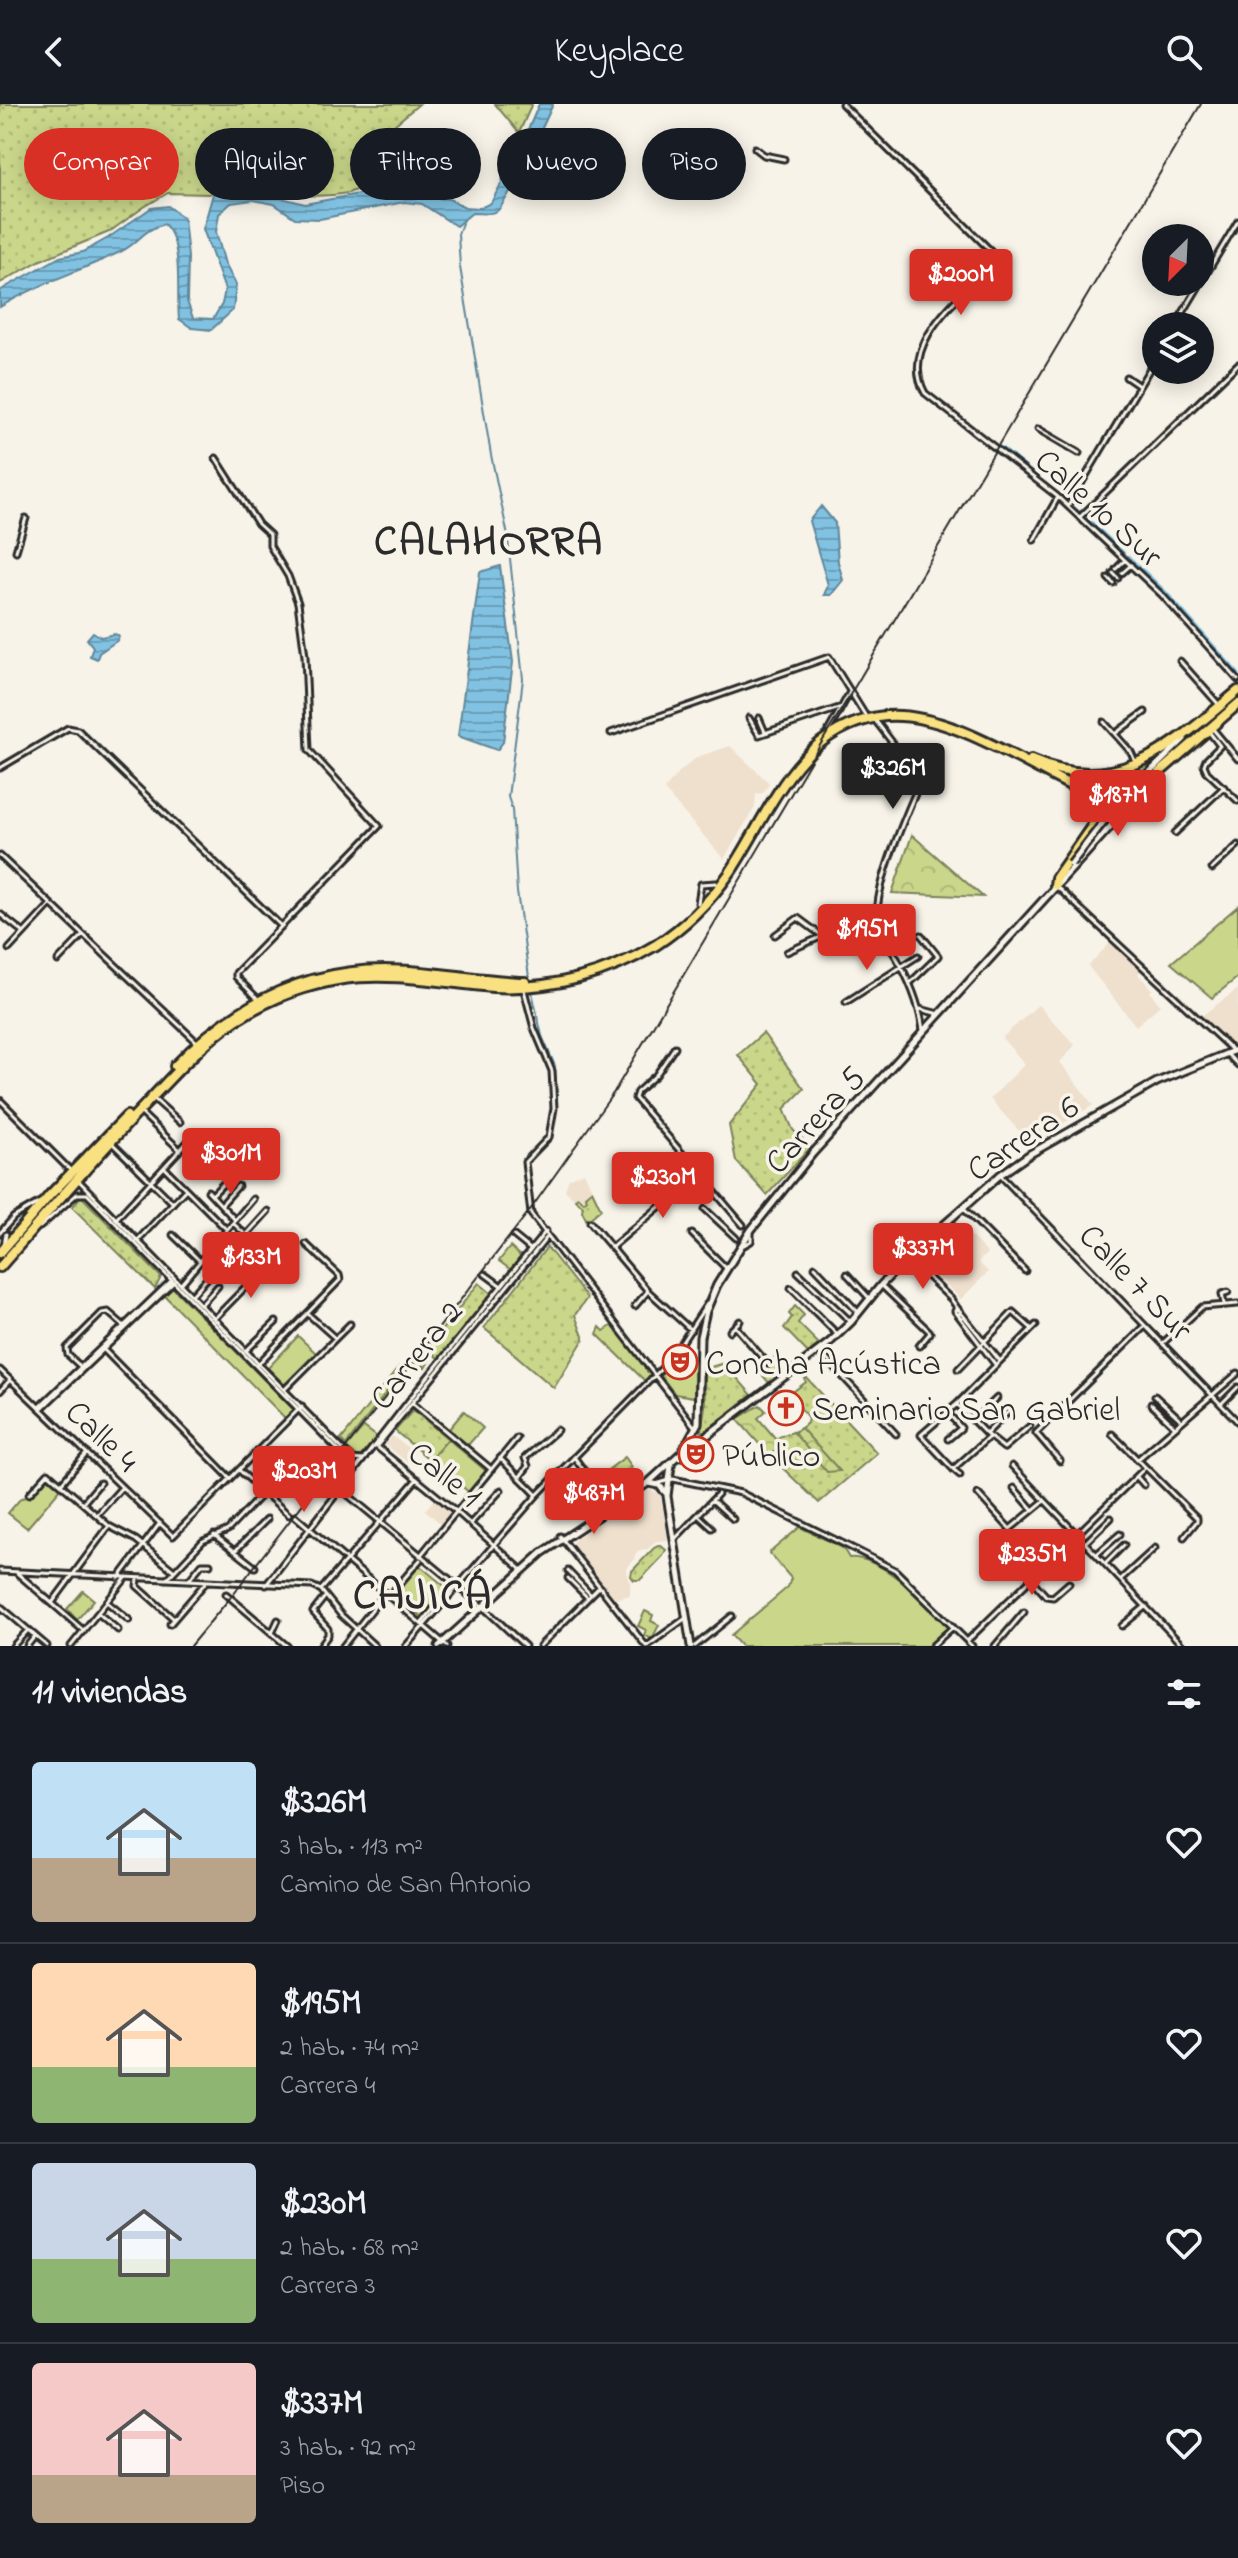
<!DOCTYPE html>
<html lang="es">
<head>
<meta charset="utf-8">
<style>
	body { margin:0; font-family:"Indie Flower",sans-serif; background:#242831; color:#f1f3f6; height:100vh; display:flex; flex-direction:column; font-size:30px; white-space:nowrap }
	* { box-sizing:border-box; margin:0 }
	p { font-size:26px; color:#9ea1a6 }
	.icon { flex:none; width:44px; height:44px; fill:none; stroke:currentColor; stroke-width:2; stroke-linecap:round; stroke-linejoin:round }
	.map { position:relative; height:1542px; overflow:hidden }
	.panel { display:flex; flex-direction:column; background:#171b24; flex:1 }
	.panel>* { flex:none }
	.top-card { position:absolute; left:24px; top:24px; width:800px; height:72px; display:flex; gap:16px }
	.needle { width:52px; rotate:204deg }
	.controls { position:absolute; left:1142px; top:120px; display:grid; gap:16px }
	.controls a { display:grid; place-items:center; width:72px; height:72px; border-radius:50%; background:#171b24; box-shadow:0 4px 20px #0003; font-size:40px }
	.price { position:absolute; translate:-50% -68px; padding:0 18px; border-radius:8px; background:#d93025; color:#fff; font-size:26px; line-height:52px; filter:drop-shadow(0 2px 4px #0008) }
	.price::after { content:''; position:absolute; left:50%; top:48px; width:24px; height:18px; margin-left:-12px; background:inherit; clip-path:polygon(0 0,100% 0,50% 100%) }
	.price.current { background:#222; color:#fff }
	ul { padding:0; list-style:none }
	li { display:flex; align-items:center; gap:24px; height:200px; padding:0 32px }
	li+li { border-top:2px solid #363941 }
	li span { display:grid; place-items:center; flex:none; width:224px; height:160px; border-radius:8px; color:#555 }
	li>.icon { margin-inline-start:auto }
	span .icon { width:96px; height:96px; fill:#fffc; stroke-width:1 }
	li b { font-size:34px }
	h2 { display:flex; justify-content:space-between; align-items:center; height:96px; padding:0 32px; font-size:34px }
	.chip { padding:0 28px; border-radius:36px; background:#171b24; box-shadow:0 4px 20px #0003; font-size:28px; line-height:72px }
	.chip.current { background:#d93025; color:#fff }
	header { display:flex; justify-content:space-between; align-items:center; height:104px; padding:0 32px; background:#171b24; font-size:36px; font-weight:600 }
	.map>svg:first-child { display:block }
</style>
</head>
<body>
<header><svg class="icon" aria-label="back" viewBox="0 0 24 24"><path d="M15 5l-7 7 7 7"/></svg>Keyplace<svg class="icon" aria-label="search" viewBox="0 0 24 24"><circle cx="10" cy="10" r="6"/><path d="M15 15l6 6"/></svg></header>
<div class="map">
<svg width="1238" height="1542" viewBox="0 0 1238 1542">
	<defs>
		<pattern id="grass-dots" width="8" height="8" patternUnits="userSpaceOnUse" patternTransform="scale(2)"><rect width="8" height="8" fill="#cad78a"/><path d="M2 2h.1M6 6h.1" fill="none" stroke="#aeb977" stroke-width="1.8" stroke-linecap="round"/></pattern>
		<pattern id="forest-crowns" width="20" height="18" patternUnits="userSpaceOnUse" patternTransform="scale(2)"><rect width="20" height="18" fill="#cad78a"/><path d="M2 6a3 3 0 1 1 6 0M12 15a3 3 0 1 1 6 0" fill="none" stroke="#aeb977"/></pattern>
		<pattern id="water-rules" width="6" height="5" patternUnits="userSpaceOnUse" patternTransform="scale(2)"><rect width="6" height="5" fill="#81c2e2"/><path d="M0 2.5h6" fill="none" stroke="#6a9eb7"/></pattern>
	</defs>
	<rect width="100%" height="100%" fill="#f7f3e8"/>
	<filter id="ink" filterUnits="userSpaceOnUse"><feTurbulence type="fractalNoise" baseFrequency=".0125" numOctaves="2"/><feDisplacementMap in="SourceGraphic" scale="16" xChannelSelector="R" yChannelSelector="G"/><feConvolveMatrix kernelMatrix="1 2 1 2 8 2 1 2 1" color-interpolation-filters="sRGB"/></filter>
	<g filter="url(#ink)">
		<path fill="#efdfcd" d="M730 642 769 679 763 689 756 690 755 703 724 755 664 686 678 669 697 653Z
			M1111 838 1141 866 1138 870 1152 886 1150 888 1160 901 1136 922 1088 862Z
			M1238 885V939L1230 941 1200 913Z
			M1038 901 1075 941 1060 958 1093 1001 1031 1040 990 995 1025 960 1002 934Z
			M584 1068 601 1105 587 1117 582 1107 583 1102 565 1086 569 1075Z
			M959 1120 987 1149 978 1158 988 1168 961 1195 921 1156Z
			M392 1332 415 1349 407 1358 385 1341Z
			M647 1386 660 1389 668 1436 656 1437 648 1445 640 1446 634 1452 635 1455 626 1465 630 1478V1491L614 1495 572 1441 574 1436Z
			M436 1394 454 1409 443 1422 425 1406Z"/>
		<path fill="url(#grass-dots)" stroke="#7a815a" stroke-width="2" d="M0 0H419L380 33 415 77C398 77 381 77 365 82 359 84 354 87 348 89 310 96 272 89 237 76L209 90 168 89 144 103 109 128 41 156 0 179Z
			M495 0H532L519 29Z
			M1160 651 1113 696 1099 690 1098 679 1103 672Z
			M763 929 804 985 784 1005 793 1026 811 1043 767 1091 736 1057 729 1021 762 980 738 951Z
			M592 1086 601 1105 587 1117 582 1107 583 1102 575 1095 578 1093 584 1098 587 1095 585 1092Z
			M81 1092 161 1173 155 1185 72 1103Z
			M547 1143 587 1194 575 1211 584 1235 554 1284 484 1224Z
			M479 1179 492 1190 439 1255 433 1250 425 1264 422 1261 419 1265 414 1261Z
			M795 1202 804 1211 798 1219 819 1240 809 1250 784 1224 792 1213 789 1210Z
			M724 1259 752 1291 704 1328 701 1327 705 1303 704 1265Z
			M804 1271 877 1349 819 1399 769 1351 773 1350 776 1335C784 1328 796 1331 807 1319L808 1314 790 1290 806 1278Z
			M413 1306 448 1335 430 1356 395 1327Z
			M625 1353 632 1363 626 1372 634 1382 627 1387 621 1380 615 1383 604 1369Z
			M264 1356 284 1374 275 1382 261 1364 253 1361 260 1360Z
			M660 1441 666 1446 663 1452 640 1476H634L631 1472 632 1467 654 1444Z"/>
		<path fill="url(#forest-crowns)" stroke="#7a815a" stroke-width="2" d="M912 731 983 793 892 789Z
			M760 1301 766 1307 758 1314 776 1335 777 1346 769 1351 737 1315Z
			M801 1324 840 1367 827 1368 794 1329Z"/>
		<path fill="#cad78a" stroke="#7a815a" stroke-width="2" d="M1238 802V873L1212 894 1171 859Z
			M510 1143 521 1153 511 1166 499 1157Z
			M172 1183 295 1307 286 1315 164 1191Z
			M613 1221 651 1271 645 1277 597 1230 600 1223 604 1227Z
			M298 1232 318 1251 286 1282 268 1264Z
			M777 1250 790 1264 769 1279 759 1267 775 1258 773 1255Z
			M673 1256H694V1293L675 1290 661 1272Z
			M399 1263 403 1267 346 1341 341 1336Z
			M464 1307 483 1324 468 1341 449 1325Z
			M364 1323 377 1333 359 1354 346 1344Z
			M448 1335 486 1367 470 1389 430 1356Z
			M46 1373 61 1384 27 1424 8 1409 21 1394 28 1393Z
			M800 1423 843 1444 849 1454C882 1451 927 1501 950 1522L929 1542H741L731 1531 788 1483 791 1474 769 1449Z
			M419 1461 447 1484 422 1513 394 1489Z
			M83 1487 94 1496 77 1516 67 1505Z
			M645 1507 653 1511 651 1517 659 1521 652 1535 644 1531 646 1526 638 1522Z"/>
		<path fill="url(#water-rules)" stroke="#5f8699" stroke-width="2" d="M539 0H553C546 16 506 101 497 107 490 111 481 109 472 109L456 122 422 100 404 98 320 115 295 114 274 100 253 96 231 99 219 110 216 128 225 160 236 181 233 206 211 226 192 224 179 215C176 189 184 138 164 120 142 126 139 139 122 147 81 167 39 179 0 203V187L6 183 60 153 83 148 108 134 151 104 168 102 184 114 188 153 187 197 193 214 213 215 222 200 225 186 203 125 213 90 233 81 305 100 406 81 437 89 465 103 480 104 491 99 501 80 512 50 528 26Z
			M821 402 835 419 838 458 843 476 831 491H824L828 481 809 417Z
			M500 462 513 558 503 638 497 646 458 632 480 468Z
			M93 528 101 533 115 530 119 532 118 536 99 549 97 555 90 552 93 543 87 535Z"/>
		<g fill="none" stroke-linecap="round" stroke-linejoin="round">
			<path stroke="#5f8699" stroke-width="2" d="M462 119 458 130 460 163 491 351 507 427 523 575 508 693 512 705 517 788 529 873
				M532 888 542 932 555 962 557 998"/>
			<path stroke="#81c2e2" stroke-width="4" d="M1001 344 1067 398
				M1072 403 1080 409
				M1085 413 1123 449
				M1128 453 1138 463
				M1142 466 1166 489 1238 570"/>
			<g stroke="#2b2b2b" stroke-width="9">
				<path id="street" d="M842 0 990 146 993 153 989 163C959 195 898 240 925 289L1058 393 1162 491 1238 576
					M755 44 764 51 784 55
					M1175 222 1238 117
					M1126 273 1139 282
					M1038 325 1079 349
					M216 354 258 420 270 431V442L288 472 298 499 305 552 309 646 379 722 236 869V873L258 895
					M1068 402 1156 254
					M1080 413 1238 260
					M1034 436 1058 393
					M16 447 26 414
					M1116 465 1125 456
					M1113 469 1118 474
					M1122 469 1131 461
					M1108 474 1113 479
					M1180 557 1220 602
					M749 614 759 631 842 603
					M759 614 765 628
					M875 616 914 667 918 683C906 711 868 796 879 824 883 834 890 843 895 851 909 875 919 898 923 926
					M1104 618 1131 648 1135 657
					M1212 624 1238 655
					M829 626 850 588
					M611 629 829 553 865 611
					M1116 629 1145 608
					M1210 629 1220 642 1206 656 1204 661 1207 668 1238 697
					M0 664 68 624 78 626 280 821
					M1175 729 1224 683
					M0 752 198 939
					M1212 765 1238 741
					M701 780 716 779
					M1057 783 1232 946
					M698 799 701 780
					M0 810 24 829
					M775 831 798 814 821 831
					M9 845 50 801
					M787 848 879 807
					M58 857 83 831
					M910 879 938 852 921 831
					M524 886 534 924 552 967 554 1004 549 1033 525 1058 531 1110 694 1322
					M846 898 918 852
					M920 905 939 910
					M675 943 656 971 637 988 635 994 743 1121
					M1226 949 1238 961
					M153 994 180 1018
					M0 996 71 1067
					M139 1007 180 1046
					M113 1040 173 1099
					M165 1064 227 1126
					M1000 1071 1238 1318
					M77 1075 352 1355 363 1356
					M208 1087 235 1116
					M212 1091 225 1078
					M222 1100 238 1082
					M963 1104 1025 1167
					M705 1105 736 1134
					M116 1115 192 1033
					M590 1118 648 1187 691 1226
					M234 1120 246 1131
					M40 1123 77 1090H87L352 1360 355 1366
					M0 1129 14 1113 40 1098
					M692 1130 726 1164
					M173 1131 200 1157
					M514 1132 530 1145
					M137 1137 186 1085
					M744 1141 751 1137V1126
					M4 1142 6 1130
					M612 1143 697 1071
					M908 1154 951 1195 958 1205
					M815 1163 859 1209
					M245 1164 255 1173
					M798 1168 851 1218
					M485 1170 500 1181
					M847 1170 870 1195
					M181 1180 253 1095
					M881 1181 929 1227 930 1229 919 1242
					M791 1184 838 1231
					M192 1191 268 1107
					M1224 1200 1222 1190 1228 1188
					M201 1201 218 1182
					M635 1202 648 1187
					M308 1210 335 1234
					M962 1210 1000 1257
					M958 1211 955 1207 958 1205 961 1208 958 1211 995 1260
					M214 1215 272 1156 258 1141
					M735 1222 768 1260
					M730 1227 740 1217
					M1164 1238 1202 1203 1238 1200
					M104 1246 230 1374
					M247 1246 276 1218
					M819 1247 896 1330
					M258 1260 340 1176 339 1171 306 1140
					M80 1262 68 1251 67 1244 102 1209 108 1208 124 1222
					M958 1265 1013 1208 1032 1225
					M0 1266 173 1432 302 1302
					M285 1285 350 1220
					M0 1287 10 1276
					M1155 1292 1181 1316
					M412 1299 491 1365
					M957 1300 986 1330 1004 1344 1030 1322
					M1151 1300 1174 1322
					M1221 1300 1238 1283
					M39 1303 172 1176
					M41 1305 174 1178
					M974 1316 997 1294
					M986 1330 1011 1305
					M1112 1330 1197 1414V1417L1184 1433
					M948 1335 961 1324 948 1309
					M376 1343 548 1132
					M377 1343 457 1408 521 1465
					M574 1353 611 1404
					M500 1354 537 1391
					M1137 1356 1238 1269
					M1060 1357 1036 1329 1145 1222
					M1012 1362 1183 1542
					M953 1365 921 1331 957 1300 1036 1221
					M239 1366 289 1411
					M960 1371 953 1365 989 1333
					M1137 1373 1144 1381
					M519 1374 528 1362 525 1354 557 1326
					M61 1380 87 1349
					M656 1380 673 1375 741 1389 858 1447 895 1466 972 1542
					M1014 1384 1033 1406
					M342 1386 483 1503 525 1542
					M29 1390 48 1369 109 1422 136 1436 173 1466
					M978 1390 1010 1425 1044 1397
					M712 1396 733 1415
					M83 1399 100 1379
					M97 1411 122 1383
					M698 1411 712 1424
					M295 1412 447 1542
					M471 1419 501 1386
					M214 1431 255 1463
					M560 1432 646 1542
					M674 1436 718 1390
					M1086 1438 1111 1414
					M235 1447 267 1415
					M1097 1450 1120 1430
					M420 1452 517 1334
					M1106 1459 1124 1441
					M0 1467 312 1482 321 1486 341 1511 375 1542
					M568 1467 591 1491
					M17 1469 84 1527
					M119 1474 160 1419
					M568 1474 588 1494
					M167 1475 203 1437 228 1426 264 1388
					M1031 1475 1046 1492 1053 1493 1069 1479
					M1121 1475 1155 1444
					M138 1476 137 1482 174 1515
					M189 1476 202 1460H210
					M266 1481 418 1285 546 1127
					M321 1486 417 1375
					M226 1490 287 1542
					M389 1492 420 1456
					M107 1498 129 1516
					M52 1499 109 1422
					M0 1502 47 1542
					M98 1509 118 1526
					M170 1520 206 1478
					M421 1520 453 1481
					M1122 1522 1146 1502
					M272 1529 278 1516
					M967 1537 1145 1364
					M13 1542 28 1526
					M27 1542 35 1532
					M71 1542 126 1474
					M320 1542 328 1531V1525L313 1508 324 1494
					M343 1542 385 1489
					M406 1542 537 1391 671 1255 707 1200
					M540 1542 599 1483
					M647 1542 686 1514
					M695 1542 732 1512
					M932 1542 953 1523
					M995 1542 1024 1508"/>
			</g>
			<g stroke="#2b2b2b" stroke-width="11">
				<path id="secondary" d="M1153 665 1184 635
					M679 1353 830 1238 851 1218 881 1181 910 1151 1000 1071 1030 1050 1157 978 1238 945
					M671 1361 667 1392 691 1542
					M649 1379 659 1381 666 1389
					M439 1542 542 1449 648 1379 682 1348 698 1319 700 1233 706 1207 717 1181 751 1126 813 1049 1139 691"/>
			</g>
			<g stroke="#2b2b2b" stroke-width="14">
				<path id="highway" d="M1031 656C1119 695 1174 640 1238 587
					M1055 781 1056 774 1097 715 1098 704 1091 695
					M175 962C232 903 302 866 385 866 432 866 478 877 525 878
					M0 1149 50 1091 127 1012
					M0 1163C48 1108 95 1053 146 1000 173 971 202 939 236 916 268 895 305 881 343 875 393 868 444 879 493 883 550 886 607 871 656 841 684 823 710 797 729 770 770 709 796 626 878 613 938 603 1015 654 1068 680 1082 687 1096 696 1112 699L1131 693 1238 600"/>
			</g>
			<use href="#street" stroke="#f7f3e8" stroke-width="3"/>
			<use href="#secondary" stroke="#f7f3e8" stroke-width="5"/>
			<use href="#highway" stroke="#f9e181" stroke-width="8"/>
			<path stroke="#2b2b2b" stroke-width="2" d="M190 1542 230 1494 530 1106 614 988 1201 0"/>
			<g stroke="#2b2b2b" stroke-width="11" stroke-linecap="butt">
				<path id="secondary-bridge" d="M1071 760 1117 700 1153 665"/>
			</g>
			<use href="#secondary-bridge" stroke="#f7f3e8" stroke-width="5"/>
		</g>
	</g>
	<defs>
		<g id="theatre-ring" transform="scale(1.8)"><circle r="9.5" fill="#f7f3e8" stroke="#c8321e" stroke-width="1.5"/><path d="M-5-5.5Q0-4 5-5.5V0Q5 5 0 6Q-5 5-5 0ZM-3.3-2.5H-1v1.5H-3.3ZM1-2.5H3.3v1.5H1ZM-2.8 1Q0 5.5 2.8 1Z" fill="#c8321e"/></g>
		<g id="church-ring" transform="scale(1.8)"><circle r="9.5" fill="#f7f3e8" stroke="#c8321e" stroke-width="1.5"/><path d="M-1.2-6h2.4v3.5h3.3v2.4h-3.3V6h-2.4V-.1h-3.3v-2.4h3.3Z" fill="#c8321e"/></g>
	</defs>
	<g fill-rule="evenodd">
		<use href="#theatre-ring" x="680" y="1258"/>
		<use href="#church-ring" x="786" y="1304"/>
		<use href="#theatre-ring" x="696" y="1350"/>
	</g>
	<g text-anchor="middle" stroke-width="7" stroke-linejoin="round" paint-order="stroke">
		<g font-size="34" fill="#2b2b2b" stroke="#f7f3e8">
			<text transform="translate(1100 403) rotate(42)" y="12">Calle 10 Sur</text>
			<text transform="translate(814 1015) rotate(-48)" y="12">Carrera 5</text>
			<text transform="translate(1022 1033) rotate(-34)" y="12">Carrera 6</text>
			<text transform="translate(1137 1177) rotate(46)" y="12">Calle 7 Sur</text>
			<text transform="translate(415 1250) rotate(-52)" y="12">Carrera 2</text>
			<text transform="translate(103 1331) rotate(44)" y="12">Calle 4</text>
			<text transform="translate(446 1369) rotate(39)" y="12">Calle 1</text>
		</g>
		<g font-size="34" fill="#2b2b2b" stroke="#f7f3e8" text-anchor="start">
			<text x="706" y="1270">Concha Acústica</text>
			<text x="812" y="1316">Seminario San Gabriel</text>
			<text x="722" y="1362">Público</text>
		</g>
		<g font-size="42" font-weight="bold" letter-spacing="2" fill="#2b2b2b" stroke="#f7f3e8">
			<text x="489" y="450">CALAHORRA</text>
			<text x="423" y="1504">CAJICÁ</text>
		</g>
	</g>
</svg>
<div class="controls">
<a><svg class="needle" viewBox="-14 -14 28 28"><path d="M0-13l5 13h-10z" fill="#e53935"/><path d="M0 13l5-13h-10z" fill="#9ea1a6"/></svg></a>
<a><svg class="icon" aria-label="layers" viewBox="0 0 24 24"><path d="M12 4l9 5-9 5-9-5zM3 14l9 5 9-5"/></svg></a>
</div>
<b class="price" style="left:961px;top:213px">$200M</b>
<b class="price current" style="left:893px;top:707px">$326M</b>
<b class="price" style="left:1118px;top:734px">$187M</b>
<b class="price" style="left:867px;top:868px">$195M</b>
<b class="price" style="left:231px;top:1092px">$301M</b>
<b class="price" style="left:663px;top:1116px">$230M</b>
<b class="price" style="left:923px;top:1187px">$337M</b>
<b class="price" style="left:251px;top:1196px">$133M</b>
<b class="price" style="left:304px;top:1410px">$203M</b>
<b class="price" style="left:594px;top:1432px">$487M</b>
<b class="price" style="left:1032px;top:1493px">$235M</b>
<div class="top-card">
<a class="chip current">Comprar</a>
<a class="chip">Alquilar</a>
<a class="chip">Filtros</a>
<a class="chip">Nuevo</a>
<a class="chip">Piso</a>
</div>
</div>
<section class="panel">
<h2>11 viviendas<svg class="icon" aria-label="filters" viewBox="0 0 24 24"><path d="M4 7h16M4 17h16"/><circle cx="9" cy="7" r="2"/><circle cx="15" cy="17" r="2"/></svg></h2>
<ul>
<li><span style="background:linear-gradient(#bfe0f5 60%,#b9a48a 0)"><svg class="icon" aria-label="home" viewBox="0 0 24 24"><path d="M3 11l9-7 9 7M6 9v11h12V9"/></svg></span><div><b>$326M</b><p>3 hab. · 113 m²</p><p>Camino de San Antonio</p></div><svg class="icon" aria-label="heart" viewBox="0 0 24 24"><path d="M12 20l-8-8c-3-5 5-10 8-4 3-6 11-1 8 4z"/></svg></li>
<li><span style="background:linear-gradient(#ffd9b3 65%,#8fb573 0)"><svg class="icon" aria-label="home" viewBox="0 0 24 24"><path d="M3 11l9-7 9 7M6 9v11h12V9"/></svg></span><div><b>$195M</b><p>2 hab. · 74 m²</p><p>Carrera 4</p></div><svg class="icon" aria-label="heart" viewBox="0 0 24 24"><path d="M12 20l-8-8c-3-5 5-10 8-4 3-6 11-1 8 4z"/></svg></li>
<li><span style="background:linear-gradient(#c9d6e8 60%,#8fb573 0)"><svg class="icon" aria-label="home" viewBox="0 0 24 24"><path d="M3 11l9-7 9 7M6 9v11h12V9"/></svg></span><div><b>$230M</b><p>2 hab. · 68 m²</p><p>Carrera 3</p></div><svg class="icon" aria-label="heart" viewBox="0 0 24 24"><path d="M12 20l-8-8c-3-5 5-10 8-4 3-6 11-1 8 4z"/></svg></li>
<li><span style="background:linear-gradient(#f6c9c9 70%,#b9a48a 0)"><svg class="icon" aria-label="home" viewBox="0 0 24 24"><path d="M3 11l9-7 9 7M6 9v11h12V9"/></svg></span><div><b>$337M</b><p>3 hab. · 92 m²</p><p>Piso</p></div><svg class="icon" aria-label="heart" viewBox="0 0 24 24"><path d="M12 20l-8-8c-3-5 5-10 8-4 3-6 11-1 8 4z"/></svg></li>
</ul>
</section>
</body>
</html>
